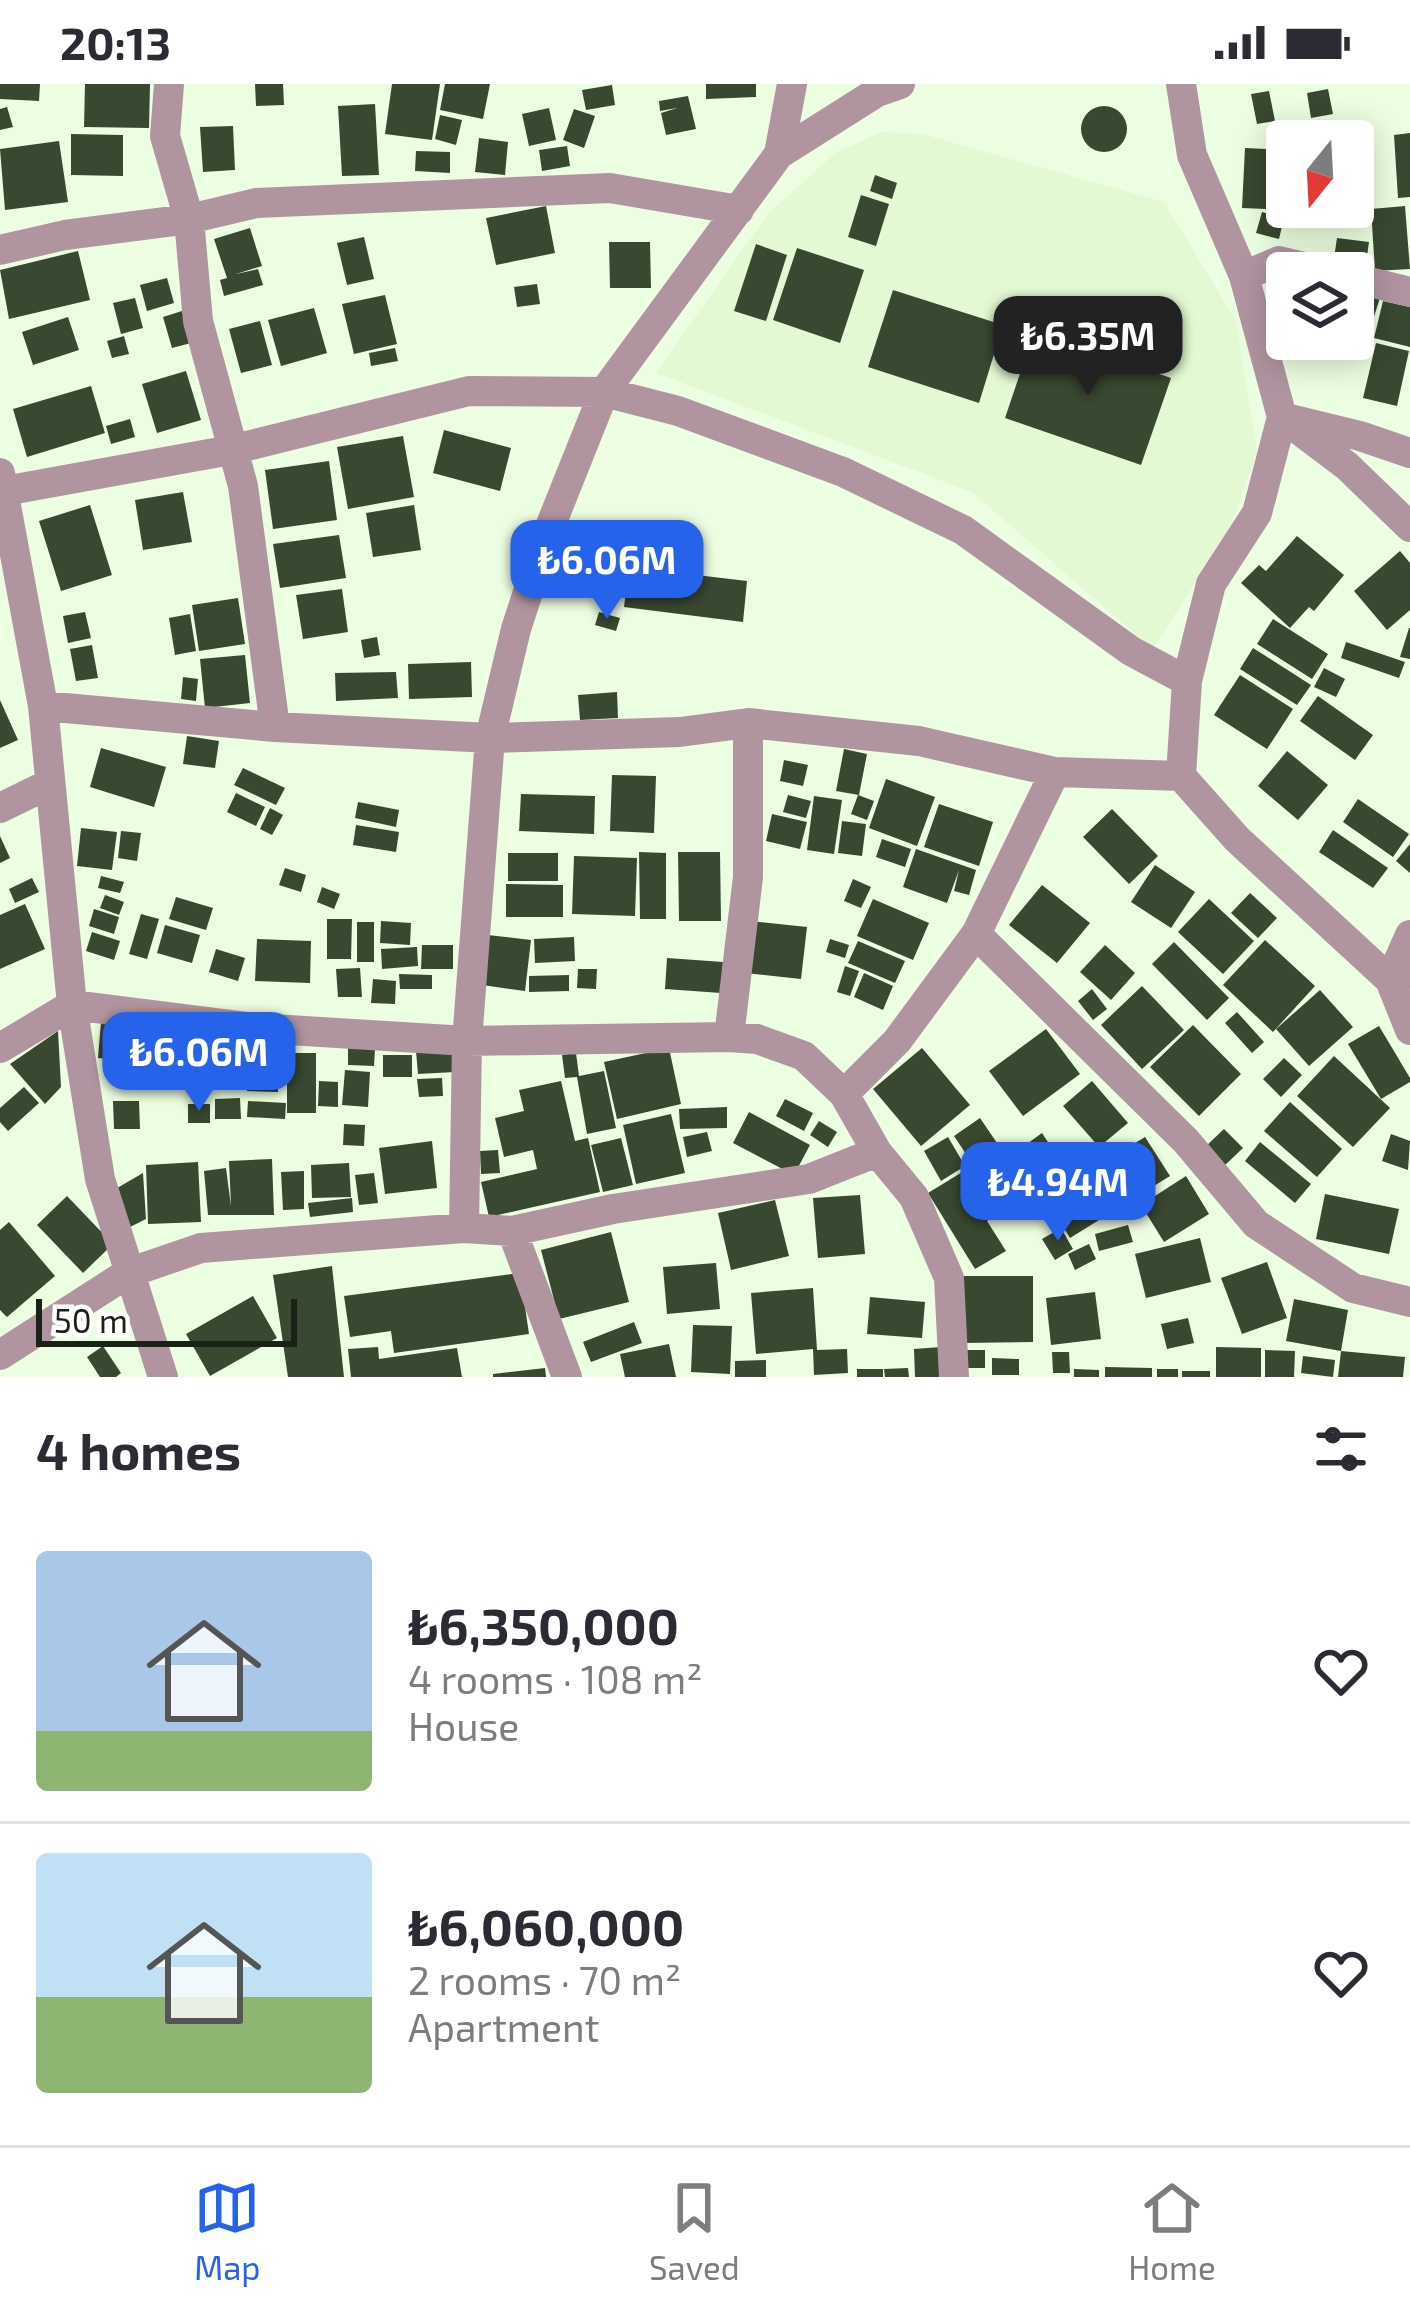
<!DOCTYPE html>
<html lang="en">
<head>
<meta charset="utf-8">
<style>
	body { margin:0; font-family:"Exo 2",sans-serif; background:#f2f2f3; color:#2b2b33; height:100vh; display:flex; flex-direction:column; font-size:45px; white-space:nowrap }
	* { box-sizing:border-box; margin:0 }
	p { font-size:39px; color:#7c7c81 }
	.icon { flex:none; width:66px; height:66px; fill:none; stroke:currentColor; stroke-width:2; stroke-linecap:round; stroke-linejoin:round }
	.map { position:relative; height:1293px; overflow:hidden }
	.panel { display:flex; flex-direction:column; background:#fff; flex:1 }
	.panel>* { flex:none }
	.needle { width:78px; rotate:198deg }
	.tools { position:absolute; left:1266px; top:36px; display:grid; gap:24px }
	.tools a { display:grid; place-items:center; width:108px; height:108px; border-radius:12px; background:#fff; box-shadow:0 6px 30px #0003; font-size:60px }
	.scale { position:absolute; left:36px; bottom:30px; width:261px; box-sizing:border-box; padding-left:12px; border:6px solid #1a2116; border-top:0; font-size:33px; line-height:42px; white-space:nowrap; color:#1a2116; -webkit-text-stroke:9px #fff; paint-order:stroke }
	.price { position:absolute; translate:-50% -102px; padding:0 27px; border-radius:24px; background:#2563eb; color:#fff; font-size:39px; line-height:78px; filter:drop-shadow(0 3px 6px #0008) }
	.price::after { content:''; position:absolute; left:50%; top:72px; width:36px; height:27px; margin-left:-18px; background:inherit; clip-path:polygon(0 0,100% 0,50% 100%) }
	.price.on { background:#222; color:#fff }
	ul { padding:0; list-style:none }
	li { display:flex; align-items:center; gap:36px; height:300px; padding:0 36px }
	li+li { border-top:3px solid #e1e1e2 }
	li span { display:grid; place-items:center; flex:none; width:336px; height:240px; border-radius:12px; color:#555 }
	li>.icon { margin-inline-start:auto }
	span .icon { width:144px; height:144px; fill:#fffc; stroke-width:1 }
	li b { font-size:51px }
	h2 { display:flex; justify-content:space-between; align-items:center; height:144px; padding:0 36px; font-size:51px }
	.status { display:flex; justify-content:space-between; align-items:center; height:84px; padding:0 60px; background:#fff; direction:ltr }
	.status svg { height:33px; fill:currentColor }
	.dock { display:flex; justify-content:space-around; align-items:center; height:168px; border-top:3px solid #e1e1e2; background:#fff; font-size:33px; color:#7c7c81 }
	.dock a { display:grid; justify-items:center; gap:6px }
	.dock .on { color:#2563eb }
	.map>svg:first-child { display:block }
</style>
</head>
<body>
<div class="status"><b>20:13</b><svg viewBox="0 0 49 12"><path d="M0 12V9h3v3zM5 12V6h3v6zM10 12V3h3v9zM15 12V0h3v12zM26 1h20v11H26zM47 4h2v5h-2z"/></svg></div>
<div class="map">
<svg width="1410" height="1293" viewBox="0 0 1410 1293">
	<rect width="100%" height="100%" fill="#ecfee1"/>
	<path fill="#e2f9d4" d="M882 48 922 50 1164 118 1236 237 1257 369 1228 449 1152 565 972 408 656 289 767 131 835 69Z"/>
	<path fill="#394830" d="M0 0H40L39 17 0 15Z
		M85 0H150L149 44 84 43Z
		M255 0H283L284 21 256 22Z
		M392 0H440L432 56 385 50Z
		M445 0H490L483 35 440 26Z
		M706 0H756V13L706 15Z
		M612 1 615 21 586 26 582 6Z
		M1328 5 1333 30 1311 34 1307 9Z
		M1269 7 1275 37 1257 40 1251 10Z
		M688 12 696 45 666 51 661 29 677 24 660 27 659 17Z
		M375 20 379 91 342 92 338 22Z
		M1081 45a23 23 0 1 1 46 0a23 23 0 1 1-46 0Z
		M7 23 13 43 0 46V25Z
		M549 24 556 56 529 62 522 30Z
		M574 25 595 32 584 64 563 56Z
		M440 31 462 36 456 61 435 55Z
		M1341 36 1345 57H1302L1299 44Z
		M233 42 235 86 203 88 200 43Z
		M1410 49V113L1398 114 1394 51Z
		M71 50 123 51V92L71 91Z
		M479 54 508 58 505 91 475 88Z
		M59 57 68 118 5 126 0 65Z
		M567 62 570 82 542 87 539 66Z
		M1245 64 1287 66 1286 126 1242 124Z
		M416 67 450 68V89L415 87Z
		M875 91 897 99 892 115 870 107Z
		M861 111 889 120 876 162 848 153Z
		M546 122 555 169 496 181 486 134Z
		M1405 122 1410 185 1375 187 1371 125Z
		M1262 128 1284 134 1279 155 1256 149Z
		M250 144 262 182 236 190 258 185 263 201 224 212 220 196 227 194 214 155Z
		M364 153 374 195 347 201 337 159Z
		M1337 154 1369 158 1366 179 1334 174Z
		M609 158H650L651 204H610Z
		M756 160 787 171 766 237 734 227Z
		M797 164 864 186 840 259 773 236Z
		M78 167 90 216 9 235 0 186Z
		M167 194 174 219 147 227 140 201Z
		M537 200 540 220 517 223 514 203Z
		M1353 205 1380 214 1370 245 1353 240Z
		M893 206 1003 241 979 319 868 283Z
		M385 211 397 260 354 270 342 220Z
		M135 214 143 244 121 250 113 219Z
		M1383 217 1410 223V263L1374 254Z
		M314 224 327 269 281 282 268 236Z
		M182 227 191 259 172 264 163 233Z
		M68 233 79 266 33 281 22 248Z
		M260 237 272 281 241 289 229 245Z
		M1034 248 1171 294 1141 381 1005 334Z
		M124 252 129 270 112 274 107 257Z
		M1376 259 1409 267 1397 322 1363 314Z
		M395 264 398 277 371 282 369 269Z
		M186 287 201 336 157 349 142 300Z
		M91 302 105 349 27 373 13 325Z
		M130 335 135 353 111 360 106 342Z
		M444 346 511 364 500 407 433 389Z
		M403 352 414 413 348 425 337 363Z
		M329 377 337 436 273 445 265 386Z
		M183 408 192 458 143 466 135 416Z
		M90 421 112 491 61 507 39 437Z
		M414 421 421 466 373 473 366 429Z
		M339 451 346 494 280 504 273 460Z
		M1297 452 1344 491 1314 527 1309 523 1290 544 1241 499 1259 481 1266 487Z
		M1400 467 1410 479V526L1387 546 1354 507Z
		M629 483 747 497 743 538 624 523Z
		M342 505 348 548 303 555 296 511Z
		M238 514 245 560 199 567 192 521Z
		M85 528 91 554 68 559 63 532Z
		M599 528 620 534 616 547 595 541Z
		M190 530 196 567 175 571 169 534Z
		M1273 535 1328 570 1312 595 1257 560Z
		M1409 544H1410V575L1400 573Z
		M377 553 380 571 364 574 361 556Z
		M1346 558 1405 578 1399 594 1341 574Z
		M92 561 98 594 76 597 70 565Z
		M1253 564 1311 601 1297 621 1240 585Z
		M245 571 250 619 205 624 200 575Z
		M471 578 472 613 409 615 408 580Z
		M1324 584 1345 595 1336 613 1314 603Z
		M396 588 398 614 336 617 335 589Z
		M1240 591 1293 625 1267 665 1214 631Z
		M183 593 198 595 196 617 181 615Z
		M617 608 618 634 580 636 578 611Z
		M1318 612 1373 651 1355 676 1300 637Z
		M0 616 18 656 0 664Z
		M187 652 219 657 215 684 183 680Z
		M101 664 166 683 154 723 90 703Z
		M844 665 867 670 859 711 836 707Z
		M1287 667 1328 701 1298 736 1258 702Z
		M784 676 808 681 803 702 780 697Z
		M243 684 285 704 276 721 234 701Z
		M612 691 656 692 654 749 610 747Z
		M886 695 935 713 917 762 869 744Z
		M236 709 265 723 256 742 227 728Z
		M521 710 595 712 594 750 519 747Z
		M788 711 811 717 806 734 783 728Z
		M858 711 874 717 867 736 851 730Z
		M814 712 842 716 834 770 807 766Z
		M1358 715 1409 750 1393 773 1343 738Z
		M358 718 399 726 396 743 355 734Z
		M939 720 993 738 979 782 924 763Z
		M270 724 283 731 272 751 260 745Z
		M1112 725 1158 772 1129 800 1083 753Z
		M772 730 807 738 800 765 766 757Z
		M842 737 866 740 862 772 838 769Z
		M356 741 399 748 396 768 353 761Z
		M81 744 117 748 112 786 77 782Z
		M1333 746 1388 784 1373 804 1319 768Z
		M121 747 141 749 137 777 118 774Z
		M0 752 10 774 0 779Z
		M882 755 911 765 905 783 876 773Z
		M1410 760V789L1396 777Z
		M916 765 976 786 969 811 954 807 959 786 947 819 903 803Z
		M639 768 666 769V835H640Z
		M678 768H720L721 837H679Z
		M508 769H558V797H508Z
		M574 772 637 774 635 832 572 830Z
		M1155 781 1195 808 1171 844 1131 818Z
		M285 784 306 791 301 808 279 801Z
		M101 792 124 798 120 809 98 804Z
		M32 794 39 808 15 819 9 805Z
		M853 795 871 803 861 824 844 817Z
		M506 800 563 801V833H506Z
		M1042 801 1090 839 1057 879 1009 841Z
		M322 803 340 810 334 825 317 818Z
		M1250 809 1277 834 1258 854 1231 829Z
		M105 811 124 818 119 831 100 824Z
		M176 813 213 824 206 846 169 835Z
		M873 815 929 839 913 876 857 852Z
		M1209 815 1254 857 1223 890 1178 848Z
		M25 820 45 865 0 885V831Z
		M94 825 119 833 114 850 89 842Z
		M141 830 159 835 147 875 129 870Z
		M327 835H352L351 875H327Z
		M381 837 411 839 410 861 380 859Z
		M751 837 807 843 801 895 745 889Z
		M357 838H374V878H357Z
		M165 841 200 851 192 879 157 869Z
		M92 848 120 857 114 876 86 867Z
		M488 851 531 856 525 907 482 901Z
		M574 853 575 877 535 879 534 855Z
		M257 855 311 857 310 899 255 897Z
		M830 855 849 861 845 874 826 868Z
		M1265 856 1315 902 1273 948 1223 901Z
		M858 857 905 877 895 899 848 879Z
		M1174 858 1229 914 1207 936 1152 880Z
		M422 861H453V885H421Z
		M1105 861 1135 889 1111 916 1080 888Z
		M417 863 418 882 382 885 381 865Z
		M216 865 245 874 238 897 209 888Z
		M667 874 723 878 721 909 665 905Z
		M845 882 859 887 850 912 837 908Z
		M360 884 362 913H338L336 885Z
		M578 885H597L596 905 577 904Z
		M864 889 893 902 883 926 854 913Z
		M399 890 432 891V905H400Z
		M569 891V907L529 908V892Z
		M373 895 396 897 395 920 371 919Z
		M1142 902 1184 946 1142 985 1101 941Z
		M1092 905 1107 925 1093 936 1078 917Z
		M1320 906 1353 943 1309 982 1276 945Z
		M1237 928 1264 958 1252 969 1225 939Z
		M101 938 129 941 126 977 98 974Z
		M1193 941 1241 990 1199 1032 1150 983Z
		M1379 942 1410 994V998L1381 1015 1348 960Z
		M1046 945 1080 990 1023 1032 989 987Z
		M58 947 61 1003 45 1020 10 980Z
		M134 950 158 952 156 979 132 977Z
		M165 958 186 963 182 979 161 973Z
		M195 962 241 967 238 995 192 991Z
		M348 964 375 965 374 982 348 981Z
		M669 964 681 1020 617 1035 604 978Z
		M922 964 970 1021 921 1062 873 1005Z
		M248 965 279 966 278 1008 247 1007Z
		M453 965 455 988 418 990 416 967Z
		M287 969H316V1029H287Z
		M576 969 579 992 604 987 616 1044 587 1050 577 993 565 994 562 971Z
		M383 971H412V993H383Z
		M1334 972 1390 1024 1353 1063 1297 1012Z
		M1284 974 1302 991 1281 1013 1263 995Z
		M345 986 370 988 368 1023 342 1021Z
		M442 994 443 1012 419 1013 417 995Z
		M319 997 338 998V1023L318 1022Z
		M561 997 575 1057 588 1054 600 1108 489 1133 481 1098 537 1085 533 1066 504 1073 495 1034 524 1027 519 1006Z
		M1092 997 1128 1039 1099 1063 1063 1022Z
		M24 1003 39 1019 8 1047 0 1038V1024Z
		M240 1014 241 1035H215V1015Z
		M785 1015 813 1029 804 1047 776 1032Z
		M113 1017H139L140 1045H114Z
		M248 1017 286 1019 285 1035 247 1033Z
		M1290 1018 1342 1065 1317 1093 1264 1047Z
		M188 1020H210V1039H188Z
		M727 1023V1044L680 1045 679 1025Z
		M749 1028 810 1061 794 1091 733 1059Z
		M671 1030 685 1089 636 1100 623 1041Z
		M980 1034 997 1059 970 1076 954 1052Z
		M819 1037 837 1048 828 1063 810 1051Z
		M344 1040 365 1041 364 1062 343 1061Z
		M1224 1045 1243 1064 1223 1083 1204 1064Z
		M707 1048 712 1067 687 1073 683 1053Z
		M1042 1049 1057 1072 1038 1084 1024 1062Z
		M1391 1050 1410 1057 1408 1086 1382 1077Z
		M948 1053 965 1082 941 1097 924 1067Z
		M1145 1053 1170 1092 1070 1154 1042 1108 1092 1077 1096 1083Z
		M621 1054 633 1101 603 1108 591 1061Z
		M432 1057 437 1104 385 1110 379 1064Z
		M1260 1058 1311 1100 1295 1119 1245 1077Z
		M498 1066 500 1089 481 1090 480 1067Z
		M995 1068 1024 1114 987 1137 1006 1167 975 1185 928 1109Z
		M272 1075 274 1131H208L204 1087 226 1084 231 1122 229 1077Z
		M198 1078 201 1138 148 1140 146 1081Z
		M349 1079 351 1113 312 1114 311 1081Z
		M304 1087V1125L283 1126 281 1088Z
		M143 1089 146 1135 130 1143 112 1107Z
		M374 1089 378 1119 359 1121 355 1091Z
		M1186 1092 1209 1130 1164 1158 1141 1121Z
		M1325 1110 1399 1125 1389 1170 1316 1155Z
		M860 1111 865 1170 818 1174 813 1114Z
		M67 1112 113 1160 83 1189 37 1141Z
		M352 1114 353 1128 310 1133 308 1119Z
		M775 1116 789 1172 731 1186 718 1129Z
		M9 1138 55 1192 7 1233 0 1226V1146Z
		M1128 1141 1133 1158 1099 1167 1095 1150Z
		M1061 1144 1073 1165 1055 1176 1042 1155Z
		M611 1148 629 1218 559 1235 541 1166Z
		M1200 1154 1211 1198 1146 1214 1135 1170Z
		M1089 1160 1096 1175 1075 1186 1068 1170Z
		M1267 1178 1287 1234 1242 1250 1221 1194Z
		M716 1179 720 1225 667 1230 663 1183Z
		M332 1182 344 1293H288L273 1191Z
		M520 1189 529 1250 394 1269 391 1247 350 1253 344 1212Z
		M962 1192H1033V1258L962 1259Z
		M813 1204 817 1266 847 1265 848 1289 814 1291 813 1265 756 1270 751 1209Z
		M1095 1208 1101 1255 1051 1261 1046 1214Z
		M253 1212 277 1254 210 1292 186 1250Z
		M870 1213 925 1218 922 1254 867 1250Z
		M1294 1215 1348 1226 1341 1267 1286 1257Z
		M1188 1234 1194 1259 1167 1265 1161 1240Z
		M634 1238 642 1259 591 1278 583 1258Z
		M693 1241 732 1242 730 1290 691 1288Z
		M669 1260 676 1293H625L620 1270Z
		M103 1262 121 1289 116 1293H100L87 1273Z
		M378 1263 379 1275 457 1264 462 1293H351L348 1265Z
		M941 1263 943 1293H915L914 1265Z
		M1216 1263 1261 1264V1293H1216Z
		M958 1266H985V1284H958Z
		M1265 1266 1295 1267 1294 1293H1265Z
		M1341 1267 1405 1273 1403 1293H1338Z
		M1052 1268H1069L1070 1289H1053Z
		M1303 1272 1335 1276 1333 1293 1301 1289Z
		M992 1274 1019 1275V1291H992Z
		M766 1276V1293H735V1277Z
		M1105 1283 1152 1284V1293H1105Z
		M545 1284 546 1293H493V1290Z
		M908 1284 909 1293H885L884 1285Z
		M857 1285H883V1293H857Z
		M1074 1285 1099 1286V1293H1074Z
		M1157 1285H1178V1293H1157Z
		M1182 1287H1210V1293H1182Z"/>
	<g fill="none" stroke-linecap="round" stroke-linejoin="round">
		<path stroke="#b095a1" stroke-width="30" d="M169 0 165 52 189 135 198 237 243 402 275 643
			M1181 0 1192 71 1244 192 1282 333 1347 382 1410 443
			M779 70 792 0
			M0 166 65 151 189 135 256 119 610 104 739 126
			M1244 192 1279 177 1330 189
			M1353 194 1410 208
			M0 389 43 622 72 921 100 1095 163 1293
			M4 407 231 366 469 307 604 308 678 327 843 388 963 446 1131 567 1187 597
			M43 622 275 643 490 654 680 648 748 639 919 657 1055 688 1181 692 1237 755 1390 896 1410 946
			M1181 692 1187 597 1211 500 1257 429 1282 333 1360 352 1410 369
			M0 724 49 700
			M976 850 1186 1057 1256 1140 1353 1204 1410 1218
			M1410 851 1390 896 1410 890
			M729 953 748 793V639
			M0 964 72 921 256 944 467 957 729 953 757 955 804 972 844 1010 877 1068 914 1113 949 1194 954 1293
			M844 1010 897 957 976 850 1055 688
			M464 1144 467 957 490 654 516 545 546 453 604 308 779 70 877 8 900 0
			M512 1147 567 1293
			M0 1271 128 1189 201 1164 464 1144 512 1147 613 1125 809 1095 877 1068"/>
	</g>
</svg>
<div class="tools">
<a><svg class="needle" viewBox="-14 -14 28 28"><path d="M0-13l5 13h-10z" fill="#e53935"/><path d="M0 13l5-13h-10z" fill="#7c7c81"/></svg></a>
<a><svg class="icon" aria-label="layers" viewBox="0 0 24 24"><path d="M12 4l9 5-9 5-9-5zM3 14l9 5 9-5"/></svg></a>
</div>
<div class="scale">50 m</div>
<b class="price on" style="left:1088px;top:314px">₺6.35M</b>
<b class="price" style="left:607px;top:538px">₺6.06M</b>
<b class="price" style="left:199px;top:1030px">₺6.06M</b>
<b class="price" style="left:1058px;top:1160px">₺4.94M</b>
</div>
<section class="panel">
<h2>4 homes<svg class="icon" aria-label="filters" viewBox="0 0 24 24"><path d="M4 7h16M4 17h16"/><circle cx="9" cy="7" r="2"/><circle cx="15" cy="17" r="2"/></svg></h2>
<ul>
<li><span style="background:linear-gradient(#a9c7e8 75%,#8fb573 0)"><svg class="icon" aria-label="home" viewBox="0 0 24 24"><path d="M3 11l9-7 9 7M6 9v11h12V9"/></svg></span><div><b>₺6,350,000</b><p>4 rooms · 108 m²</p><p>House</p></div><svg class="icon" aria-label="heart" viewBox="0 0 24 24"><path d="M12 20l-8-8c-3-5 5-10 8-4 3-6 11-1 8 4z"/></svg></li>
<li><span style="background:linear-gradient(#bfe0f5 60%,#8fb573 0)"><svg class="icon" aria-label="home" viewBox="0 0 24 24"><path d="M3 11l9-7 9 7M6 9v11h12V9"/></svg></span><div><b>₺6,060,000</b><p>2 rooms · 70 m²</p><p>Apartment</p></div><svg class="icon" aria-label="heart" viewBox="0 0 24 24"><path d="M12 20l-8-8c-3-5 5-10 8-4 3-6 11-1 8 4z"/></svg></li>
</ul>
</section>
<nav class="dock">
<a class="on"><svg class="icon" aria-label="map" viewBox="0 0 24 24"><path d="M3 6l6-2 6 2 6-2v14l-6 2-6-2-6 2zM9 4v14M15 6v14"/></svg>Map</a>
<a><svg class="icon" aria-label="saved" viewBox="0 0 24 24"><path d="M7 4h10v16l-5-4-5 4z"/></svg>Saved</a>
<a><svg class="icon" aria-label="home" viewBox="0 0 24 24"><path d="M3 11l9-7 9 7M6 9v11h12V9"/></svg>Home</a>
</nav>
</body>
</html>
